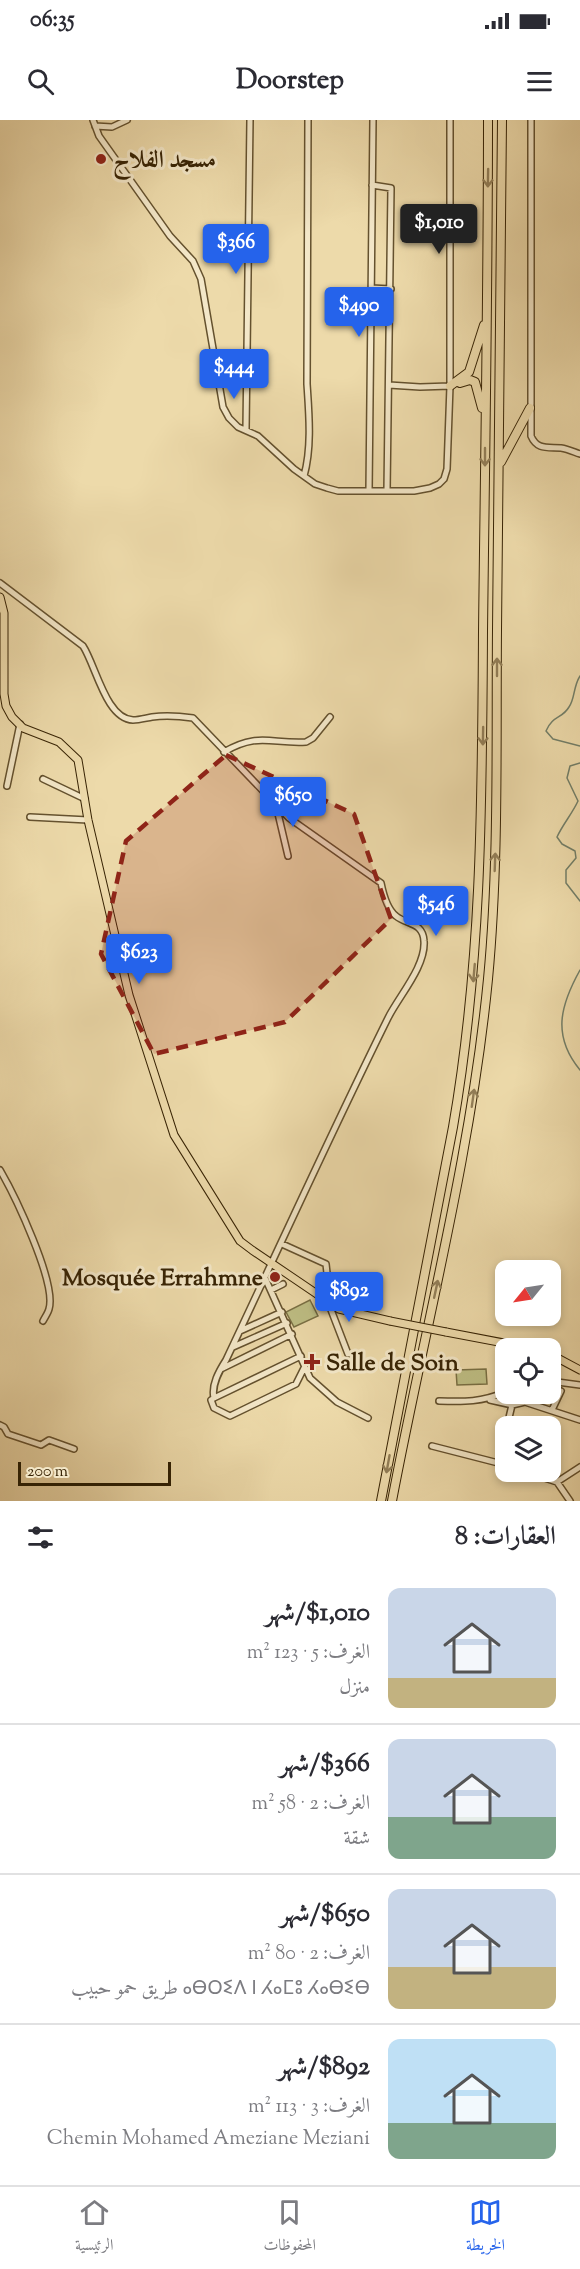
<!DOCTYPE html>
<html lang="ar">
<head>
<meta charset="utf-8">
<style>
	body { margin:0; font-family:"Sorts Mill Goudy",Amiri,"Noto Sans Tifinagh",serif; background:#f7f7f7; color:#2b2b33; direction:rtl; height:100vh; display:flex; flex-direction:column; font-size:22px; white-space:nowrap }
	* { box-sizing:border-box; margin:0 }
	p { font-size:20px; color:#7c7c81 }
	.icon { flex:none; width:33px; height:33px; fill:none; stroke:currentColor; stroke-width:2; stroke-linecap:round; stroke-linejoin:round }
	.map { position:relative; height:1381px; overflow:hidden; direction:ltr }
	.side { display:flex; flex-direction:column; background:#fff; flex:1 }
	.side>* { flex:none }
	.needle { width:39px; rotate:240deg }
	.tools { position:absolute; left:495px; top:1140px; display:grid; gap:12px }
	.tools a { display:grid; place-items:center; width:66px; height:66px; border-radius:12px; background:#fff; box-shadow:0 3px 9px #0003; font-size:30px }
	.scale { position:absolute; left:18px; bottom:15px; width:153px; box-sizing:border-box; padding-left:6px; border:3px solid #372304; border-top:0; font-size:16px; line-height:21px; white-space:nowrap; color:#372304; -webkit-text-stroke:4px #f3e7c8; paint-order:stroke }
	.price { position:absolute; translate:-50% -51px; padding:0 14px; border-radius:6px; background:#2563eb; color:#fff; font-size:20px; line-height:39px; filter:drop-shadow(0 2px 3px #0008) }
	.price::after { content:''; position:absolute; left:50%; top:36px; width:18px; height:14px; margin-left:-9px; background:inherit; clip-path:polygon(0 0,100% 0,50% 100%) }
	.price.current { background:#222; color:#fff }
	ul { padding:0; list-style:none }
	li { display:flex; align-items:center; gap:18px; height:150px; padding:0 24px }
	li+li { border-top:2px solid #e1e1e2 }
	li span { display:grid; place-items:center; flex:none; width:168px; height:120px; border-radius:12px; color:#555 }
	li>.icon { margin-inline-start:auto }
	span .icon { width:72px; height:72px; fill:#fffc; stroke-width:1 }
	li b { font-size:26px }
	h2 { display:flex; justify-content:space-between; align-items:center; height:72px; padding:0 24px; font-size:26px }
	.status { display:flex; justify-content:space-between; align-items:center; height:42px; padding:0 30px; background:#fff; direction:ltr }
	.status svg { height:16px; fill:currentColor }
	header { display:flex; justify-content:space-between; align-items:center; height:78px; padding:0 24px; background:#fff; font-size:27px; font-weight:800 }
	.menu { display:flex; justify-content:space-around; align-items:center; height:84px; border-top:2px solid #e1e1e2; background:#fff; font-size:16px; color:#7c7c81 }
	.menu a { display:grid; justify-items:center; gap:3px }
	.menu .current { color:#2563eb }
	.map>svg:first-child { display:block }
</style>
</head>
<body>
<div class="status"><b>06:35</b><svg viewBox="0 0 49 12"><path d="M0 12V9h3v3zM5 12V6h3v6zM10 12V3h3v9zM15 12V0h3v12zM26 1h20v11H26zM47 4h2v5h-2z"/></svg></div>
<header><svg class="icon" aria-label="menu" viewBox="0 0 24 24"><path d="M4 6h16M4 12h16M4 18h16"/></svg>Doorstep<svg class="icon" aria-label="search" viewBox="0 0 24 24"><circle cx="10" cy="10" r="6"/><path d="M15 15l6 6"/></svg></header>
<div class="map">
<svg width="580" height="1381" viewBox="0 0 580 1381">
	<rect width="100%" height="100%" fill="#eddaaa"/>
	<filter id="stains"><feTurbulence type="fractalNoise" baseFrequency=".00333" numOctaves="4"/><feColorMatrix values="0 0 0 0 .2 0 0 0 0 .09 0 0 0 0 .02 0 0 0 .5 -.17"/></filter>
	<radialGradient id="worn" r=".72"><stop offset=".6" stop-color="#630" stop-opacity="0"/><stop offset="1" stop-color="#630" stop-opacity=".3"/></radialGradient>
	<path fill="#bebe84" stroke="#7a7044" stroke-width="1.5" d="M310 1180 318 1196 294 1207 286 1192Z
		M486 1249 487 1264 457 1265 456 1250Z"/>
	<g fill="none" stroke-linecap="round" stroke-linejoin="round">
		<path stroke="#727e68" stroke-width="1.5" d="M580 556C573 567 575 579 569 587 562 599 553 595 546 611L553 619 580 626
			M580 643 570 646 567 658 578 681C572 694 563 704 557 717L562 724 575 731 576 738 566 750V763L580 781
			M580 850C560 886 552 916 580 950"/>
		<g stroke="#64512e" stroke-width="8">
			<path id="minor" d="M93 0 99 16 170 116 193 141 201 159 223 287 229 298 238 307 258 316 294 349 315 364 327 368 338 371H414L430 368 439 364 444 359 447 349 450 266V0
				M531 0V316C537 330 547 327 561 328 568 329 574 332 580 334
				M95 6 112 7 127 0
				M372 65 391 68 387 371
				M371 168 391 169
				M389 265 420 267 450 266
				M246 310 250 0
				M304 356C312 327 309 294 307 264L308 0
				M369 371 373 0
				M0 463 83 526C96 546 106 599 133 600 139 600 146 598 152 597 166 595 179 596 193 598L289 698 381 763C383 773 387 789 396 796 407 805 423 802 424 821 426 846 399 876 388 898 332 1011 280 1126 226 1240 219 1251 211 1265 214 1278L211 1280 214 1288 230 1296 296 1264 304 1248
				M224 632C258 612 271 624 306 622L313 618 330 597
				M43 659 85 679
				M7 666 20 604
				M276 685 288 736
				M30 697 88 700
				M0 1050C14 1074 57 1163 49 1189 48 1193 45 1197 43 1201
				M282 1124 326 1144 327 1153 320 1177
				M265 1158 310 1258 337 1282 368 1298
				M271 1170 283 1164
				M328 1182 348 1234
				M240 1211 282 1192
				M233 1227 287 1203
				M221 1249 292 1214
				M550 1261 580 1265
				M214 1278 301 1236
				M490 1280 512 1285
				M439 1281C465 1282 481 1282 506 1272
				M552 1290 561 1271
				M0 1305 4 1307 8 1314 41 1325 49 1320 74 1329
				M507 1306 512 1285 525 1282 580 1300
				M432 1326 506 1345
				M500 1344 506 1316
				M526 1352 557 1362 570 1381
				M557 1362 580 1347"/>
		</g>
		<g stroke="#372304" stroke-width="9">
			<path id="major" d="M0 477 4 493V574L6 586 12 597 23 608 59 622 78 640 88 700 129 875 174 1015 240 1121 252 1130 339 1189 390 1201
				M446 1212 530 1228
				M550 1234 580 1250"/>
		</g>
		<g stroke="#372304" stroke-width="10">
			<path id="highway" d="M460 263 470 260 475 262 482 288
				M450 266 469 252 484 205
				M501 342 530 288
				M381 1381 453 1007C482 840 482 681 483 512 485 341 488 171 488 0
				M392 1381C425 1207 471 1035 488 859 499 743 496 626 497 510 499 340 501 170 502 0"/>
		</g>
		<use href="#minor" stroke="#f3e7c8" stroke-width="5"/>
		<use href="#major" stroke="#eddaaa" stroke-width="7"/>
		<use href="#highway" stroke="#eddaaa" stroke-width="8"/>
		<g stroke="#372304" stroke-width="9" stroke-linecap="butt">
			<path id="major-bridge" d="M390 1201 446 1212"/>
		</g>
		<use href="#major-bridge" stroke="#eddaaa" stroke-width="7"/>
	</g>
	<defs><path id="oneway-shaft" d="M-6 0H5M1.5-3L5.5 0L1.5 3" fill="none" stroke-width="1.6" stroke-linecap="round" stroke-linejoin="round" transform="scale(1.5)"/></defs>
	<g stroke="#927e57">
		<use href="#oneway-shaft" transform="translate(488 58) rotate(91)"/>
		<use href="#oneway-shaft" transform="translate(485 337) rotate(90)"/>
		<use href="#oneway-shaft" transform="translate(497 547) rotate(-90)"/>
		<use href="#oneway-shaft" transform="translate(483 616) rotate(91)"/>
		<use href="#oneway-shaft" transform="translate(495 742) rotate(-88)"/>
		<use href="#oneway-shaft" transform="translate(474 853) rotate(95)"/>
		<use href="#oneway-shaft" transform="translate(473 978) rotate(-82)"/>
		<use href="#oneway-shaft" transform="translate(436 1169) rotate(-78)"/>
		<use href="#oneway-shaft" transform="translate(388 1344) rotate(100)"/>
	</g>
	<path fill="#8f2418" fill-opacity="0.2" stroke="#8f2418" stroke-width="4.5" stroke-dasharray="12 8" stroke-linejoin="round" d="M226 635 354 694 391 799 285 902 154 934 101 834 126 721Z"/>
	<g fill="#8f2418" stroke="#f3e7c8" stroke-width="2">
		<circle cx="101" cy="39" r="6"/>
		<circle cx="275" cy="1157" r="6"/>
		<path d="M309 1233h6v6h6v6h-6v6h-6v-6h-6v-6h6z"/>
	</g>
	<g text-anchor="middle" stroke-width="6" stroke-linejoin="round" paint-order="stroke">
		<g font-size="24" font-weight="bold" fill="#372304" stroke="#f3e7c8" text-anchor="start">
			<text x="113" y="47">مسجد الفلاح</text>
			<text x="263" y="1165" text-anchor="end">Mosquée Errahmne</text>
			<text x="326" y="1250">Salle de Soin</text>
		</g>
	</g>
	<rect width="100%" height="100%" filter="url(#stains)"/>
	<rect width="100%" height="100%" fill="url(#worn)"/>
</svg>
<div class="tools">
<a><svg class="needle" viewBox="-14 -14 28 28"><path d="M0-13l5 13h-10z" fill="#e53935"/><path d="M0 13l5-13h-10z" fill="#7c7c81"/></svg></a>
<a><svg class="icon" aria-label="locate" viewBox="0 0 24 24"><circle cx="12" cy="12" r="6"/><path d="M12 2v4M12 18v4M2 12h4M18 12h4"/></svg></a>
<a><svg class="icon" aria-label="layers" viewBox="0 0 24 24"><path d="M12 4l9 5-9 5-9-5zM3 14l9 5 9-5"/></svg></a>
</div>
<div class="scale">200 m</div>
<b class="price current" style="left:439px;top:135px">$1,010</b>
<b class="price" style="left:236px;top:155px">$366</b>
<b class="price" style="left:359px;top:218px">$490</b>
<b class="price" style="left:234px;top:280px">$444</b>
<b class="price" style="left:293px;top:708px">$650</b>
<b class="price" style="left:436px;top:817px">$546</b>
<b class="price" style="left:139px;top:865px">$623</b>
<b class="price" style="left:349px;top:1203px">$892</b>
</div>
<section class="side">
<h2>العقارات: 8<svg class="icon" aria-label="filters" viewBox="0 0 24 24"><path d="M4 7h16M4 17h16"/><circle cx="9" cy="7" r="2"/><circle cx="15" cy="17" r="2"/></svg></h2>
<ul>
<li><span style="background:linear-gradient(#c9d6e8 75%,#c2b280 0)"><svg class="icon" aria-label="home" viewBox="0 0 24 24"><path d="M3 11l9-7 9 7M6 9v11h12V9"/></svg></span><div><b>$1,010/شهر</b><p>الغرف: 5 · 123 m²</p><p>منزل</p></div></li>
<li><span style="background:linear-gradient(#c9d6e8 65%,#7fa58c 0)"><svg class="icon" aria-label="home" viewBox="0 0 24 24"><path d="M3 11l9-7 9 7M6 9v11h12V9"/></svg></span><div><b>$366/شهر</b><p>الغرف: 2 · 58 m²</p><p>شقة</p></div></li>
<li><span style="background:linear-gradient(#c9d6e8 65%,#c2b280 0)"><svg class="icon" aria-label="home" viewBox="0 0 24 24"><path d="M3 11l9-7 9 7M6 9v11h12V9"/></svg></span><div><b>$650/شهر</b><p>الغرف: 2 · 80 m²</p><p>ⴰⴱⵔⵉⴷ ⵏ ⵃⴰⵎⵓ ⵃⴰⴱⵉⴱ طريق حمو حبيب</p></div></li>
<li><span style="background:linear-gradient(#bfe0f5 70%,#7fa58c 0)"><svg class="icon" aria-label="home" viewBox="0 0 24 24"><path d="M3 11l9-7 9 7M6 9v11h12V9"/></svg></span><div><b>$892/شهر</b><p>الغرف: 3 · 113 m²</p><p>Chemin Mohamed Ameziane Meziani</p></div></li>
</ul>
</section>
<nav class="menu">
<a class="current"><svg class="icon" aria-label="map" viewBox="0 0 24 24"><path d="M3 6l6-2 6 2 6-2v14l-6 2-6-2-6 2zM9 4v14M15 6v14"/></svg>الخريطة</a>
<a><svg class="icon" aria-label="saved" viewBox="0 0 24 24"><path d="M7 4h10v16l-5-4-5 4z"/></svg>المحفوظات</a>
<a><svg class="icon" aria-label="home" viewBox="0 0 24 24"><path d="M3 11l9-7 9 7M6 9v11h12V9"/></svg>الرئيسية</a>
</nav>
</body>
</html>
